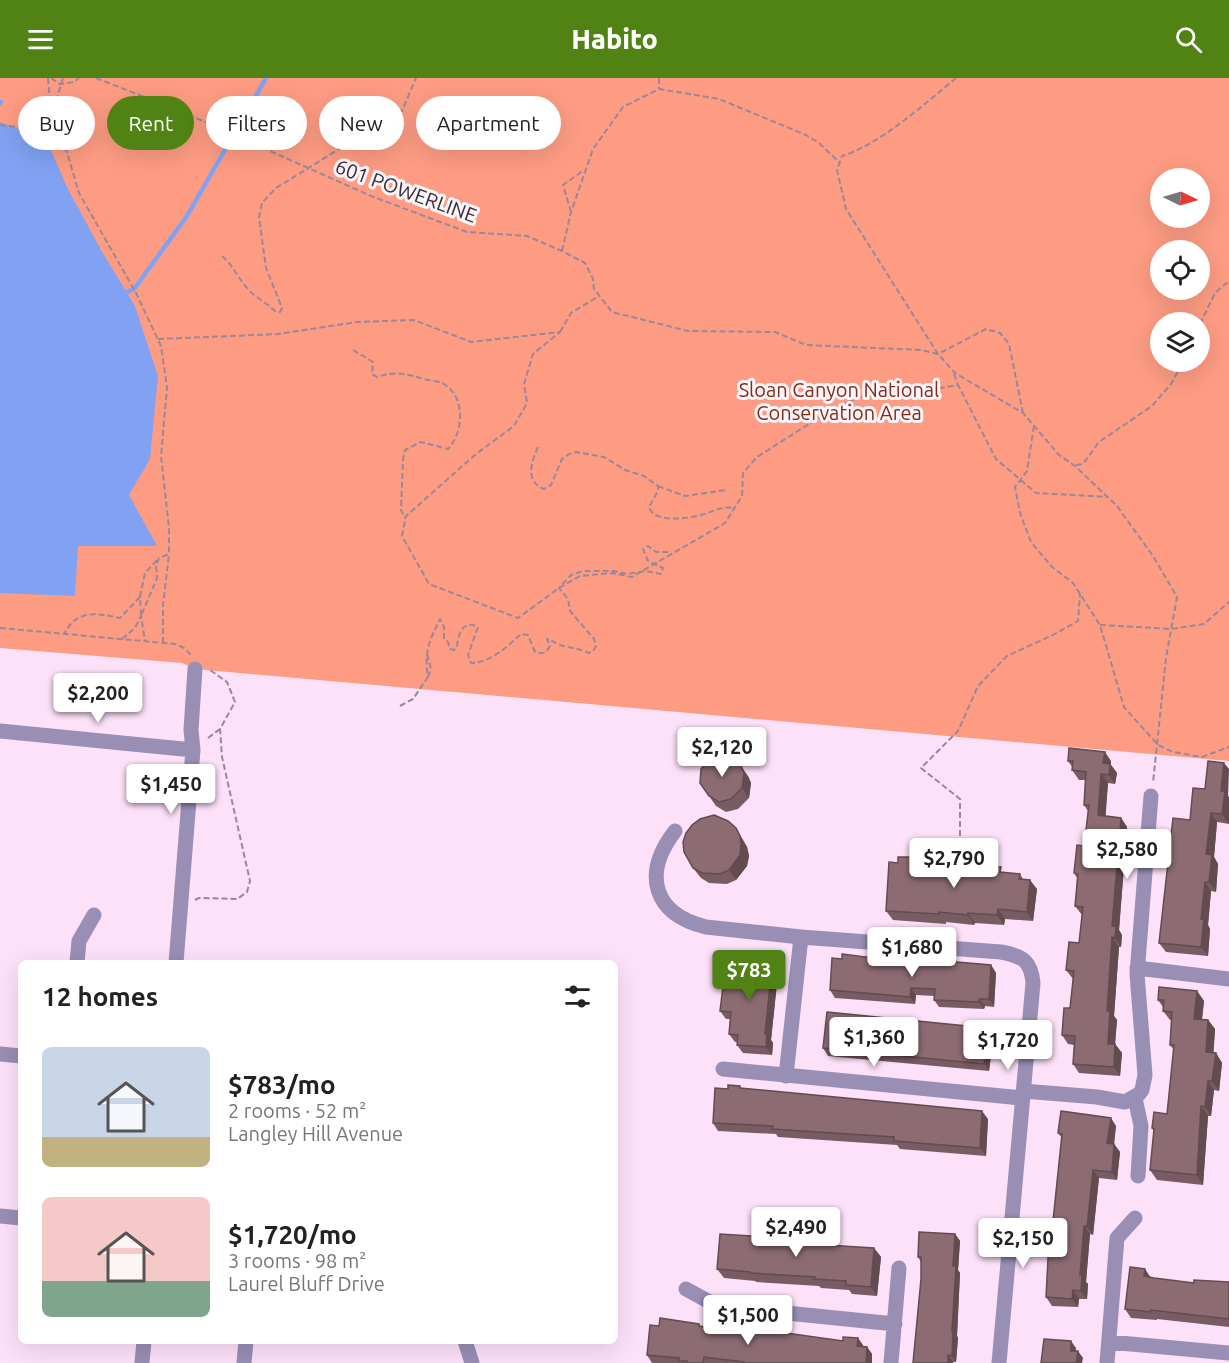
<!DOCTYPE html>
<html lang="en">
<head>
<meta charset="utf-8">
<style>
	body { margin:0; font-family:Ubuntu,sans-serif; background:#f6f6f6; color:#222; height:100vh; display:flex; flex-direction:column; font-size:22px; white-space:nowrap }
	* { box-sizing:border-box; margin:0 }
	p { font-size:20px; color:#767676 }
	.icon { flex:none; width:33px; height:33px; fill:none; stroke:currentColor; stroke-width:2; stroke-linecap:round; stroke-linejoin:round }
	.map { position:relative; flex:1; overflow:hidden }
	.details { position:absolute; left:18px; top:882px; width:600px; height:384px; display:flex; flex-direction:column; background:#fff; border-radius:9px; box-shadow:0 6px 24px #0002 }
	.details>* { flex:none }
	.guide { position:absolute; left:18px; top:18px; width:600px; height:54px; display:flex; gap:12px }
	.needle { width:39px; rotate:95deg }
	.buttons { position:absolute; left:1150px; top:90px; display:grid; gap:12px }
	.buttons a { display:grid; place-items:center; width:60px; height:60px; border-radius:50%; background:#fff; box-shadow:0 6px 24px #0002; font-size:30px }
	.price { position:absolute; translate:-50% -51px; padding:0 14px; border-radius:6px; background:#fff; color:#222; font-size:20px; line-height:39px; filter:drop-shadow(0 2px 3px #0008) }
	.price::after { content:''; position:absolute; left:50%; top:36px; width:18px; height:14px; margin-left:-9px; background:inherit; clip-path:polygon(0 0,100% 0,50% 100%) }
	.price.active { background:#518214; color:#fff }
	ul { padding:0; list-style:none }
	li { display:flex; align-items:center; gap:18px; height:150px; padding:0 24px }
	li span { display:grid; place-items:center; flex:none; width:168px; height:120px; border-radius:9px; color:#555 }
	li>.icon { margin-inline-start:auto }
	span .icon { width:72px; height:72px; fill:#fffc; stroke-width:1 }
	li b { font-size:26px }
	h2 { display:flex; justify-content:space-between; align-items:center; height:72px; padding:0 24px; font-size:26px }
	.tag { padding:0 21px; border-radius:27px; background:#fff; box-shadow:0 6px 24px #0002; font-size:21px; line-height:54px }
	.tag.active { background:#518214; color:#fff }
	header { display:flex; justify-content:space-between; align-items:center; height:78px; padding:0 24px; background:#518214; color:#fff; font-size:27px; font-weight:800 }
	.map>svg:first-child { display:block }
</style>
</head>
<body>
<header><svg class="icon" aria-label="menu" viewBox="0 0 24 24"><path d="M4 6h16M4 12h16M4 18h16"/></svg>Habito<svg class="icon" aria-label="search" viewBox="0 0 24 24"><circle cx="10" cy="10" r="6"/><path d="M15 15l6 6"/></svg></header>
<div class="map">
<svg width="1229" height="1285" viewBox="0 0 1229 1285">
	<rect width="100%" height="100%" fill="#fde1f9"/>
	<path fill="#fd9c83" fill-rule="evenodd" d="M0 0H1229V683L195 591 182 585 0 570ZM1161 100H1200V140H1161ZM1161 172H1200V212H1161ZM1161 244H1200V284H1161Z"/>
	<path fill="#81a2f3" d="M0 44 46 61 67 109 101 172 135 228 158 298 150 381 129 417 157 468H78L75 518 0 515Z"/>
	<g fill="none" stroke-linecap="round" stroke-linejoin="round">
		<path stroke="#81a2f3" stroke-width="4.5" d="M0 26 1 24
			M123 216 134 211 187 138 266 0"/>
		<path stroke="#9a8797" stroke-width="2" stroke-dasharray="6 3" stroke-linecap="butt" d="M48 0 50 26 59 47 79 115 136 215 161 268 167 309 161 378 169 450V476L159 480 156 488 157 500 141 538 140 519 120 540C96 535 77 531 64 556
			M51 0 60 6 74 4 79 0
			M96 0 185 35 371 118 467 154 527 158 562 173 585 185 593 201 594 211 612 234 688 253 775 254 806 267 921 272 938 276 955 295 1023 335 1059 377 1075 388 1117 428 1153 478 1177 519 1166 580 1153 705
			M659 0V11
			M956 0C926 25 879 67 842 78L837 92 846 131 938 276 986 251 1000 255 1009 266 1023 335
			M58 41 56 23 63 0
			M0 47 37 51 53 58 66 73
			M571 134 563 107 584 92
			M562 173 571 134 593 71 623 29 659 11 719 21 806 57 819 65 839 84
			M222 178C234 188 238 201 249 212 256 220 267 225 275 233L280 234 282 230 266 190 259 139 262 125 276 110 344 68 385 48 402 33 416 0
			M1200 246 1215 215 1229 203
			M560 254 571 235 599 218
			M158 261 278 256 357 244 414 242 471 264 560 254 533 276 524 306 527 325 514 348 476 376 406 438 402 458 429 506 518 540 559 510 580 498 612 495 632 499 725 445 742 418 743 395 757 379 831 332 859 319 897 317 958 307 996 381 1036 415 1108 419
			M353 272 373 284 372 296 377 299C397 292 409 297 428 302 432 303 438 303 442 305 466 317 464 354 448 371L421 364 405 372 403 381 401 432 405 440
			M954 296 958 307
			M1034 348 1027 393 1015 409 1020 435 1031 464 1052 489 1073 505 1100 547 1124 629 1158 667 1173 674 1202 679 1229 669
			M538 369C531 384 525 404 544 411L551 407 562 381 569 376 576 374 604 379 625 392 644 398 658 408V413L649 429C653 445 687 441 701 437 713 434 720 428 734 430
			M1076 387 1083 386 1099 364 1152 328 1171 306 1183 284
			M658 408 685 418 726 412
			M140 519 145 495 157 482
			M1100 547 1171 551 1204 546 1229 524
			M0 550 175 566 184 570 191 577
			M122 561 135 550 141 538 145 563
			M163 565V527L169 476
			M427 576 431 591 428 599
			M400 628 413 621 428 599C424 574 429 563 440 541L444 549V561L448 564 450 571 454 572 457 569C458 557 462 541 478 549L468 577 471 585C490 585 508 568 521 556L528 557 535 574C543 576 546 575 550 568L547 561H550C561 571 575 568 589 575L593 573 596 568 594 561 570 533 568 521 559 510 571 497 583 493H614L627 496 646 493 661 496 663 490 648 483 643 471 648 468 656 474H671
			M208 660 220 651
			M960 776V721L921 690 958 653 978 608 1007 578 1053 557 1078 543 1080 516
			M195 822 199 820 237 821 247 814 250 803 222 679 220 651 235 624 227 604 210 592"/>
		<path stroke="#998eb4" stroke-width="15" d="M0 653 193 672
			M675 753C642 796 653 836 706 849L801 859 1001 874C1023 878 1031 883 1033 905L999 1285
			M77 885 79 863 94 837
			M176 885 193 672 191 652 195 591
			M1137 890 1229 901
			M0 976 21 978
			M723 991 1022 1020
			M786 998 801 859
			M1023 1013 1097 1019 1125 1024 1139 1016 1142 1012 1145 997 1137 896 1151 718
			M1135 1020 1141 1048 1138 1098
			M0 1138 21 1140
			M686 1211 717 1228 895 1246
			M465 1263 472 1285
			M1109 1264 1229 1275
			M142 1285 144 1263
			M244 1285 246 1263
			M891 1285 899 1190
			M1107 1285 1117 1160 1135 1140"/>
	</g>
	<path fill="#795c63" d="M1068 683H1111V687L1117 695 1115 706 1108 705 1105 738 1121 740 1127 749 1119 852 1122 857 1121 869H1119L1114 938 1117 942 1115 966 1122 975 1120 998 1079 995 1073 986 1074 967 1068 966 1062 957 1070 930 1073 901 1066 892 1079 865 1082 837 1075 828 1077 800 1074 795 1084 768 1088 733 1084 727 1085 702H1079L1072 692 1073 690Z
		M748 698 751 705 749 720 738 731 726 734 716 728 700 705Z
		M1205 711 1228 718 1229 746 1217 744 1214 779 1218 786 1216 814 1211 813 1208 847 1210 851 1208 878 1166 874 1159 865 1190 742Z
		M736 750 747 769 749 778 747 788 736 802 727 806 709 805 701 800 693 790Z
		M914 779 918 786 1020 796 1023 801 1037 811 1033 843 1005 841 1004 847 975 845 974 847 946 844V846L893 842 886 833 898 785Z
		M768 880 774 888 773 899 777 905 771 962 773 965 772 977 743 975 737 967V964H735L729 956 730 941H726L720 933 735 910Z
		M889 882 991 887 996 895 994 929 985 928 984 931 939 929 934 922V918L916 917 915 926 835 920 830 912Z
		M1197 913 1204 923 1202 941 1208 942 1215 951 1213 975H1216L1222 985 1219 1013 1214 1012 1211 1038H1208L1203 1107 1157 1102 1150 1092 1154 1053 1152 1050 1167 1036 1174 972 1170 967 1172 942H1170L1163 933V929L1158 922Z
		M981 953 993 962 989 993 828 978 823 970Z
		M740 1008 741 1010 988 1041 986 1078 900 1071 897 1067 778 1059 776 1056 718 1053 713 1045 728 1011Z
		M1116 1048 1114 1066 1120 1074 1117 1102 1099 1100 1093 1157 1090 1156 1086 1204 1088 1206 1087 1221H1079L1078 1229 1052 1228 1046 1219 1051 1162 1062 1060 1058 1055Z
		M811 1156 817 1165V1166L874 1170 881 1179 877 1218 852 1216 849 1212 821 1210 819 1208 756 1204 755 1203 724 1200 717 1191 785 1160Z
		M955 1156 960 1163 958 1192 960 1195 957 1258 958 1260 956 1284 913 1285 921 1201V1184L918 1179Z
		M1151 1200 1194 1205 1229 1204V1249L1157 1241V1242L1131 1240 1125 1231Z
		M699 1246 700 1248 863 1267V1268L867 1269 872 1276V1285H652L647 1277 659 1248Z"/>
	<path fill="#634b50" d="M1105 674 1111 683V687L1117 695 1115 706 1109 697 1103 685Z
		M1224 685 1229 691 1228 718 1229 719V746L1222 736 1221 713Z
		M741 688 748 698 751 705 749 720 742 710Z
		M1101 696 1108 705 1105 747 1098 737Z
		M1211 735 1217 744 1214 779 1218 786 1216 814 1209 804 1206 776Z
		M1121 740 1127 749 1119 852 1122 857 1121 869 1115 860 1112 848Z
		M736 750 747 769 749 778 747 788 736 802 729 792Z
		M1030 802 1037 811 1033 843 1027 834Z
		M1205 804 1211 813 1208 847 1210 851 1208 878 1201 869V841Z
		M998 831 1005 841 1004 847 997 837Z
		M968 835 975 845 974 847 968 837Z
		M1112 859 1119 869 1114 938 1117 942 1115 966 1122 975 1120 998 1114 989 1108 966 1107 933Z
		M768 880 774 888 773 899 777 905 771 962 773 965 772 977 766 969 765 956Z
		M991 887 996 895 994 929 989 921Z
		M911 910 916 917 915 926 910 919Z
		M1197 913 1204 923 1201 950 1194 941Z
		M979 921 985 928 984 931 979 924Z
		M1208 942 1215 951 1213 984 1206 974Z
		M988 954 993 962 989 993 984 986Z
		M1216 975 1222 985 1219 1013 1212 1003Z
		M1208 1003 1214 1012 1211 1038 1205 1029Z
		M1201 1028 1208 1038 1203 1107 1197 1097Z
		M982 1033 988 1041 986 1078 980 1070Z
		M1111 1040 1116 1048 1113 1074 1107 1065Z
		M1114 1066 1120 1074 1117 1102 1112 1094Z
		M1093 1092 1099 1100 1093 1157 1087 1149Z
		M1084 1148 1090 1156 1086 1204 1088 1206 1087 1221 1081 1213 1080 1197Z
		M811 1156 817 1165 816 1175 810 1166Z
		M955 1156 960 1163 958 1192 960 1195 957 1258 958 1260 956 1284 952 1278Z
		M874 1170 881 1179 877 1218 871 1209Z
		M1145 1191 1151 1200 1144 1198Z
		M1073 1212 1079 1221 1078 1229 1072 1221Z
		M858 1260 863 1267 862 1275 857 1268Z
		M1071 1263 1076 1270 1075 1279 1071 1273Z
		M867 1269 872 1276V1285H866Z
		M1078 1273 1083 1280 1082 1285H1076Z
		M948 1277 953 1284V1285H948Z"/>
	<path fill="#8d6b73" stroke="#634b50" stroke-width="1.5" d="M1069 670 1105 674 1103 685 1110 686 1109 697 1101 696 1098 737 1121 740 1112 848H1116L1115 860 1112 859 1107 933H1110L1108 966H1115L1114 989 1073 986 1075 958 1062 957 1064 930H1070L1074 893 1066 892 1069 864 1079 865 1083 829 1075 828 1078 796 1074 795 1077 767 1084 768 1089 727H1084L1086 694 1072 692 1073 683H1068Z
		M717 678 731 679 741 688 744 695 742 710 731 721 719 724 709 718 700 705 701 691 710 680Z
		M1208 683 1224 685 1221 713H1225L1222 736 1211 735 1206 776 1212 777 1209 804H1205L1201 841H1204L1201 869 1159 865 1173 740 1190 742 1193 710 1205 711Z
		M714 737 728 743 736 750 740 758 741 768 740 777 729 792 720 796 702 795 693 790 684 774 683 764 686 755 692 747 700 741Z
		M898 779H914L913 785 977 791V788L1001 789 1000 794 1020 796 1019 801 1030 802 1027 834 998 831 997 837 968 835V837L939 834V836L886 833 889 784 898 785Z
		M842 876 889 882 912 884V880L991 887 989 921H979V924L934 922 935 911 911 910 910 919 830 912 832 880 842 881Z
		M737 878 768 880 767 897H771L765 956H767L766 969 737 967 738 957 729 956 731 934 720 933 723 908 735 910Z
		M1159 909 1197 913 1194 941 1208 942 1206 974 1216 975 1212 1003H1208L1205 1029 1201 1028 1197 1097 1150 1092 1154 1051 1152 1050 1154 1034 1167 1036 1174 967H1170L1172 934 1163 933 1164 922H1158Z
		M827 934 977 949V953L988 954 984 986 823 970Z
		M728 1007 740 1008V1010L982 1033 980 1070 894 1063V1059L772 1051 773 1048 713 1045 715 1010 728 1011Z
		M1061 1033 1111 1040 1107 1065 1114 1066 1112 1094 1093 1092 1087 1149 1084 1148 1080 1197H1082L1081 1213 1073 1212 1072 1221 1046 1219 1049 1162H1051L1062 1056 1058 1055Z
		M786 1154 811 1156 810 1166 874 1170 871 1209 846 1207V1203L814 1201 815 1199 750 1195V1194L717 1191 720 1156 785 1160Z
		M919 1154 955 1156 953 1188H956L952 1253H953L952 1278 948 1277V1285H913L921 1201V1179H918Z
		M1130 1189 1145 1191 1144 1198 1154 1200 1194 1205V1202L1229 1204V1241L1151 1232V1234L1125 1231Z
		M660 1240 699 1246V1248L746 1254H779L843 1263V1259L858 1260 857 1268 867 1269 866 1285H744V1284L704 1279 703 1285H687V1283H679V1280L647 1277 650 1247 659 1248Z
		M1044 1261 1071 1263V1273H1078L1076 1285H1041Z"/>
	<g text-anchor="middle" stroke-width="6" stroke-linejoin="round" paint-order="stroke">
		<g font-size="20" fill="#392e37" stroke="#fcf6fb">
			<text transform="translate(406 113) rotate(20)" y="7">601 POWERLINE</text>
		</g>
		<g font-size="20" fill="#822c17" stroke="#fcf6fb">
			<text x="839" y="319">Sloan Canyon National<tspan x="839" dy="23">Conservation Area</tspan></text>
		</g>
	</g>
</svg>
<div class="buttons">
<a><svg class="needle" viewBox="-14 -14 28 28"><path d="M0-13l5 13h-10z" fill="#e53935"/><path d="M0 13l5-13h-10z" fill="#767676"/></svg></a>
<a><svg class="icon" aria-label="locate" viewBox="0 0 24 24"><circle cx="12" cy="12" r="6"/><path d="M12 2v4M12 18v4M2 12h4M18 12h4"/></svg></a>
<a><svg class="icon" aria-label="layers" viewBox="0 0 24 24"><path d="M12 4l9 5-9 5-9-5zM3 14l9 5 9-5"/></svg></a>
</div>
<b class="price" style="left:98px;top:646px">$2,200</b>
<b class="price" style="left:722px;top:700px">$2,120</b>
<b class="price" style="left:171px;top:737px">$1,450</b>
<b class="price" style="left:1127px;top:802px">$2,580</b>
<b class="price" style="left:954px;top:811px">$2,790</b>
<b class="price" style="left:912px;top:900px">$1,680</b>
<b class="price active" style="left:749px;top:923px">$783</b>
<b class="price" style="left:874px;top:990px">$1,360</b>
<b class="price" style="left:1008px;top:993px">$1,720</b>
<b class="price" style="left:796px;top:1180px">$2,490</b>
<b class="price" style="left:1023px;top:1191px">$2,150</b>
<b class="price" style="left:748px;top:1268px">$1,500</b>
<div class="guide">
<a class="tag">Buy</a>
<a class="tag active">Rent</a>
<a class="tag">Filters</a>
<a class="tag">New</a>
<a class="tag">Apartment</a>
</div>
<section class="details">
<h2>12 homes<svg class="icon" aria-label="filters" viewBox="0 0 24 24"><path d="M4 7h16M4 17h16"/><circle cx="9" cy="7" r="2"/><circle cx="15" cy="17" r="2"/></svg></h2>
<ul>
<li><span style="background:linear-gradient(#c9d6e8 75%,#c2b280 0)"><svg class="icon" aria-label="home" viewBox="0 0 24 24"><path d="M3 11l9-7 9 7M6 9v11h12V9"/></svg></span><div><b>$783/mo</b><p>2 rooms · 52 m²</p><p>Langley Hill Avenue</p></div></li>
<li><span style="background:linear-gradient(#f6c9c9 70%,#7fa58c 0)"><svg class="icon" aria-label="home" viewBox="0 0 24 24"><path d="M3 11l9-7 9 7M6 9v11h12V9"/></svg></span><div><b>$1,720/mo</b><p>3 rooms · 98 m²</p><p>Laurel Bluff Drive</p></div></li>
</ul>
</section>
</div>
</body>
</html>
